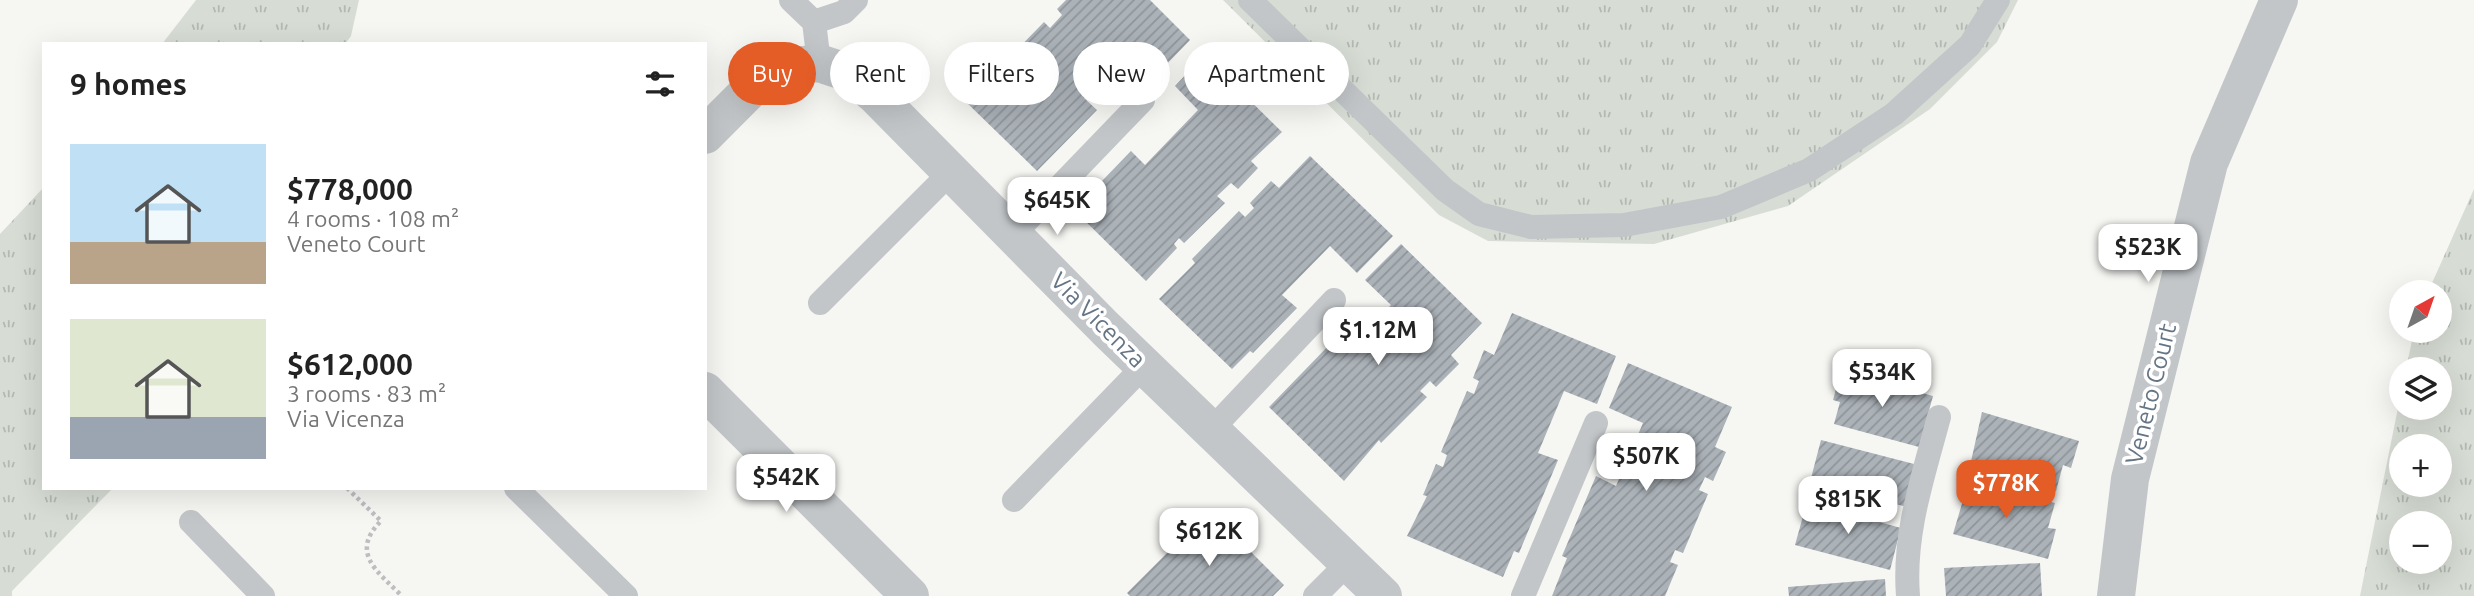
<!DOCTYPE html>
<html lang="en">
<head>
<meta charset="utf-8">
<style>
	body { margin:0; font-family:Ubuntu,sans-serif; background:#f2f2f2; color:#222; height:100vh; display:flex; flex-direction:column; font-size:26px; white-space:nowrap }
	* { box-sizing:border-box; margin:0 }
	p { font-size:23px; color:#767676 }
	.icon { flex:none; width:38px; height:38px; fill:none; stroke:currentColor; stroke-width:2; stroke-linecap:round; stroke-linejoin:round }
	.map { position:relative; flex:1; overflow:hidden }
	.details { position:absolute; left:42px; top:42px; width:665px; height:448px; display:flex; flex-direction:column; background:#fff; border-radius:0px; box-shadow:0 7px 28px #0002 }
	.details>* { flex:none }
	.banner { position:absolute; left:728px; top:42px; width:665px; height:63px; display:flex; gap:14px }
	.needle { width:46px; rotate:40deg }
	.controls { position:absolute; left:2389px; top:280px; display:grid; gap:14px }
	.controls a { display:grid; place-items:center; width:63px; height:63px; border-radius:50%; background:#fff; box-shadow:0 7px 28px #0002; font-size:35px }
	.price { position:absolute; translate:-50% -60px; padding:0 16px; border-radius:14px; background:#fff; color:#222; font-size:23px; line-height:46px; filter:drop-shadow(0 2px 4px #0008) }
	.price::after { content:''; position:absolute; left:50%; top:42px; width:21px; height:16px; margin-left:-10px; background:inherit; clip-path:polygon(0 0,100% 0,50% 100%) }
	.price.active { background:#e45c26; color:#fff }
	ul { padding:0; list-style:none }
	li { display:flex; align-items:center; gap:21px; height:175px; padding:0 28px }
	li span { display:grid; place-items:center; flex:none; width:196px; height:140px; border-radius:0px; color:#555 }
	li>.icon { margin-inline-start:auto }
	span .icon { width:84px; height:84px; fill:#fffc; stroke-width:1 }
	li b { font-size:30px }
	h2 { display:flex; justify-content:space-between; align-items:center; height:84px; padding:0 28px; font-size:30px }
	.tag { padding:0 24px; border-radius:32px; background:#fff; box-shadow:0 7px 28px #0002; font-size:24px; line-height:63px }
	.tag.active { background:#e45c26; color:#fff }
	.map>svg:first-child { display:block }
</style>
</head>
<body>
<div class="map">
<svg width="2474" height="596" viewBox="0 0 2474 596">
	<defs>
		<pattern id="grass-tufts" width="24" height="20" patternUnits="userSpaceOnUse" patternTransform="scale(1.75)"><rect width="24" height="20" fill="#d7ddd4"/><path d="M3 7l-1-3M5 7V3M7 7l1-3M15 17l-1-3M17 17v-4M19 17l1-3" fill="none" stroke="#b2b8b2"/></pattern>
		<pattern id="building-hatch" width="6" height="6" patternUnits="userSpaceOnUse" patternTransform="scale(1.75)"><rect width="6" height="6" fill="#abb2b8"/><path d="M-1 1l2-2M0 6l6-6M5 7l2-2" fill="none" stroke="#8f959b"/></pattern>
	</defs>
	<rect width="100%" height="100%" fill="#f6f6f3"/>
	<path fill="url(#grass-tufts)" fill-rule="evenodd" d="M196 0H359L351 36 345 44H162Z
		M1223 0H2018L1997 42 1930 109 1788 206 1654 244 1488 241 1439 215Z
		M44 187V488H113L12 591V596H0V234Z
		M2474 189V596H2360L2401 393V408H2440V369H2406L2414 331H2440V292H2428ZM2401 446H2440V485H2401ZM2401 523H2440V562H2401Z"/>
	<path fill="url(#building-hatch)" d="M1066 0H1150L1190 40 1160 71 1134 47 1084 98 1097 110 1037 171 964 100 979 84 983 89 999 73 1003 77 1010 69 1004 63 1044 22 1050 28 1062 15 1057 9Z
		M1204 55 1282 132 1251 161 1258 168 1238 189 1231 183 1217 196 1225 203 1184 243 1179 238 1174 244 1177 248 1146 281 1074 210 1131 151 1145 165 1198 110 1175 86Z
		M1310 156 1393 236 1357 273 1330 246 1282 295 1297 308 1253 353 1250 351 1232 369 1159 299 1195 263 1192 259 1239 211 1245 217 1254 208 1250 203 1271 181 1279 188Z
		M1401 244 1482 323 1451 355 1459 364 1436 387 1430 381 1420 391 1427 397 1381 443 1379 440 1344 481 1269 407 1334 340 1345 351 1391 305 1365 280Z
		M1512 313 1616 356 1597 404 1564 391 1538 453 1558 460 1519 553 1514 551 1503 577 1407 536 1427 496 1423 495 1436 464 1443 467 1447 455 1441 452 1467 391 1474 394 1479 381 1473 378 1484 350 1494 355Z
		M1628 363 1732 407 1715 447 1726 452 1713 481 1705 477 1699 490 1708 494 1683 553 1675 550 1670 562 1678 565 1665 596H1552L1567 558 1562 556 1596 476 1616 486 1643 423 1609 408Z
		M1841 371 1933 396 1919 447 1834 424 1840 402 1833 400Z
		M1982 412 2079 441 2071 468 2063 465 2056 491 1970 466Z
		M1821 440 1918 465 1907 507 1810 482Z
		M1969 480 2055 503 2048 528 2056 529 2048 559 1953 534Z
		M1807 502 1901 528 1890 570 1795 545Z
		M1213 514 1284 585 1273 596H1130L1127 593 1174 546 1177 549Z
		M2040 563 2042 596H1946L1944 568Z
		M1885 579 1886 596H1789L1788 587Z"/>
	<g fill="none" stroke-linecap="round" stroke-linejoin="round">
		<path stroke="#bcbec0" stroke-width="4.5" stroke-dasharray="3.5 3.5" stroke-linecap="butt" d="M347 488 381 521C349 553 378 572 402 596"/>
		<path stroke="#c2c6c9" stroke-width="24" d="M791 0 814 22 819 63
			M1250 0 1445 190 1479 214 1531 227 1624 225 1721 207 1809 170 1894 114 1970 45 1998 0
			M814 22 844 12 856 0
			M1013 235 1143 100
			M820 303 951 172
			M1211 430 1334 300
			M516 488 626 596
			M1014 500 1144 366
			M191 522 263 596
			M1315 596 1347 564
			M1523 596 1596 423
			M1908 596C1903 534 1923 477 1939 417"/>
		<path stroke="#c2c6c9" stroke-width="38" d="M705 135 771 69 819 63 849 73 875 95 1106 329 1383 596
			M705 391 910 596
			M2116 596 2130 479 2209 163 2279 0"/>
	</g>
	<g text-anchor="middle" stroke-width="7" stroke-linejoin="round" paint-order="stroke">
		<g font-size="24" fill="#657584" stroke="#fff">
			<text transform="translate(1098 320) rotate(45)" y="8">Via Vicenza</text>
			<text transform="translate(2151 394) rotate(-76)" y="8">Veneto Court</text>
		</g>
	</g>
</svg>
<div class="controls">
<a><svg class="needle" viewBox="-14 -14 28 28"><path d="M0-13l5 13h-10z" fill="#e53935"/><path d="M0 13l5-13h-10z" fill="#767676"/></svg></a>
<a><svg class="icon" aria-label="layers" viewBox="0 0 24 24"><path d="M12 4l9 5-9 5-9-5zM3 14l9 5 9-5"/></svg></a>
<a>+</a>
<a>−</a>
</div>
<b class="price" style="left:1057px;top:237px">$645K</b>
<b class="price" style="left:2148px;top:284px">$523K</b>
<b class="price" style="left:1378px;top:367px">$1.12M</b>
<b class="price" style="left:1882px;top:409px">$534K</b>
<b class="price" style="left:1646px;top:493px">$507K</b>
<b class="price" style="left:786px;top:514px">$542K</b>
<b class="price active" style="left:2006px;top:520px">$778K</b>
<b class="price" style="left:1848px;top:536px">$815K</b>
<b class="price" style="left:1209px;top:568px">$612K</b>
<div class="banner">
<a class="tag active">Buy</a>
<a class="tag">Rent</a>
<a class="tag">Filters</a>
<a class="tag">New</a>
<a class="tag">Apartment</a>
</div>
<section class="details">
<h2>9 homes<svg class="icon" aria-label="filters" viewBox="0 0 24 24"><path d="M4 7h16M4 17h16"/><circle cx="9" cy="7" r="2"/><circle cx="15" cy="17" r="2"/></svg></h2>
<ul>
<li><span style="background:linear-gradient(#bfe0f5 70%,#b9a48a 0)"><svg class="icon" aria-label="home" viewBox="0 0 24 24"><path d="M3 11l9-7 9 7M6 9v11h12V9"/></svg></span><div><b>$778,000</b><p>4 rooms · 108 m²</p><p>Veneto Court</p></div></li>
<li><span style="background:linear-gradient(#dfe7d0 70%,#9aa5b1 0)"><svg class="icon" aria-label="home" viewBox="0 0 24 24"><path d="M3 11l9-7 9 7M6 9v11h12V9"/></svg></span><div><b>$612,000</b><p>3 rooms · 83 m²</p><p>Via Vicenza</p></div></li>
</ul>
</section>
</div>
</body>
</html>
